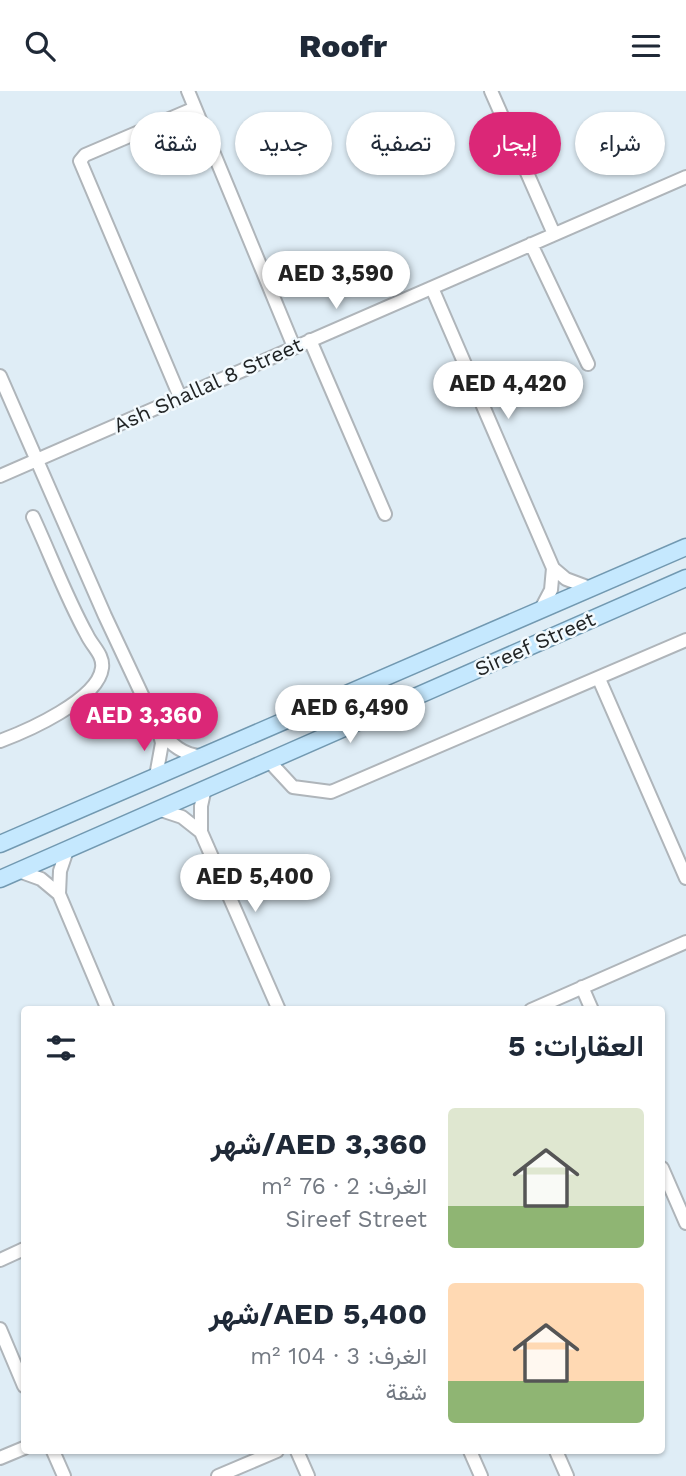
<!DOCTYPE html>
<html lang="ar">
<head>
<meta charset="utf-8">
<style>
	body { margin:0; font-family:"Work Sans",Vazirmatn,sans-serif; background:#f6f6f7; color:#1f2937; direction:rtl; height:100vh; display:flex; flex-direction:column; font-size:26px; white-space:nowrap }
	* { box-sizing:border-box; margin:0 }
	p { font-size:23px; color:#747a83 }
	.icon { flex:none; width:38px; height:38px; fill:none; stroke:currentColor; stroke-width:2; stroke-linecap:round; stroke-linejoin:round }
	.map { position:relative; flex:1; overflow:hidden; direction:ltr }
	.side { position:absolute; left:21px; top:915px; width:644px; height:448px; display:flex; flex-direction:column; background:#fff; border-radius:7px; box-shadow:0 2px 5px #0004; direction:rtl }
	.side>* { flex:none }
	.top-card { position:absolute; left:21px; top:21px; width:644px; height:63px; direction:rtl; display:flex; gap:14px }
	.price { position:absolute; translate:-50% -60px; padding:0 16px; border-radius:24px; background:#fff; color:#222; font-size:23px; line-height:46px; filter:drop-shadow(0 2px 4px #0008) }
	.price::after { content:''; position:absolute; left:50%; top:42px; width:21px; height:16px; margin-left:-10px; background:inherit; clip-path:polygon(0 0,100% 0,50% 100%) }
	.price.current { background:#db2777; color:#fff }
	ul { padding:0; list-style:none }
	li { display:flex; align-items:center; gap:21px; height:175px; padding:0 21px }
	li span { display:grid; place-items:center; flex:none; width:196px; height:140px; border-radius:7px; color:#555 }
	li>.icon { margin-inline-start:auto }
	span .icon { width:84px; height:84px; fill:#fffc; stroke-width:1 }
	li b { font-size:30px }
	h2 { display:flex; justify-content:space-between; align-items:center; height:84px; padding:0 21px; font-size:30px }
	.pill { padding:0 24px; border-radius:32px; background:#fff; box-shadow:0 2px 5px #0004; font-size:24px; line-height:63px }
	.pill.current { background:#db2777; color:#fff }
	header { display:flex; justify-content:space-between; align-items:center; height:91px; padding:0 21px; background:#fff; font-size:32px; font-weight:800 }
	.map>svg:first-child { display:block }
</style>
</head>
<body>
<header><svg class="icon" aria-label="menu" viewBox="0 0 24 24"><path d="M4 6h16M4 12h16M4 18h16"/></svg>Roofr<svg class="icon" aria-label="search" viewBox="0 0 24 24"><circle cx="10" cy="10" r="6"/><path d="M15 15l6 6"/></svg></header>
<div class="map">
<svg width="686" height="1385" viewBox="0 0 686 1385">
	<rect width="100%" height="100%" fill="#f3fafe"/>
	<path fill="#dfedf6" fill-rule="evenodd" d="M0 0H686V1385H0ZM24 919H662V1360H24Z"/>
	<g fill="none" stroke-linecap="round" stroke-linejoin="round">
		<g stroke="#afb5ba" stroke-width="16">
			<path id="minor" d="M188 0 294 256
				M491 0 554 143
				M531 153 588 273
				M432 197 553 477 566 488 590 497
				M310 249 385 423
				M0 285 105 525 159 640 162 652 156 685
				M180 306 80 70 85 64 195 17
				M0 385 686 86
				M541 518 551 499 553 477
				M599 588 686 787
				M160 640C171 653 184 665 202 665
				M0 650C27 640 98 609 102 577 104 564 92 555 87 544 66 506 51 465 33 426
				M268 669 293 696 331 701 686 549
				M205 697 201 715V741L279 919
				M158 718 182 726 201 741
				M67 759 60 780 59 803 108 919
				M19 780 41 788 59 803
				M582 896 592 919
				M531 919 686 851
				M662 1077 686 1132
				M0 1169 24 1158
				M0 1238 24 1295
				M53 1360 64 1385
				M297 1360 308 1385
				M470 1360 481 1385
				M556 1360 567 1385
				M0 1367 24 1357
				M218 1385 277 1360"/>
		</g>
		<g stroke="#7299b1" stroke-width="19">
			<path id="major" d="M0 753 686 456
				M0 788 686 487"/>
		</g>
		<use href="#minor" stroke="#fff" stroke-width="12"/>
		<use href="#major" stroke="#c5e8fe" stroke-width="16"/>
	</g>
	<g text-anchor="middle" stroke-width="5" stroke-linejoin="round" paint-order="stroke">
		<g font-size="21" fill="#1f2223" stroke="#f3fafe">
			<text transform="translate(208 294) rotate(-24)" y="7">Ash Shallal 8 Street</text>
			<text transform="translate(535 553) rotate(-24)" y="7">Sireef Street</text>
		</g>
	</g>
</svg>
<b class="price" style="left:336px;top:220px">AED 3,590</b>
<b class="price" style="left:508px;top:330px">AED 4,420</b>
<b class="price" style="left:350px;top:654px">AED 6,490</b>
<b class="price current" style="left:144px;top:662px">AED 3,360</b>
<b class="price" style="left:255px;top:823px">AED 5,400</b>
<div class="top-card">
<a class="pill">شراء</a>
<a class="pill current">إيجار</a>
<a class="pill">تصفية</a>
<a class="pill">جديد</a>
<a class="pill">شقة</a>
</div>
<section class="side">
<h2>العقارات: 5<svg class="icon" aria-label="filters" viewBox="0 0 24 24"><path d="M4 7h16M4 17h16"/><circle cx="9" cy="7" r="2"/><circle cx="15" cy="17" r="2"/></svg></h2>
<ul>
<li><span style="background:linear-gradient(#dfe7d0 70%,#8fb573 0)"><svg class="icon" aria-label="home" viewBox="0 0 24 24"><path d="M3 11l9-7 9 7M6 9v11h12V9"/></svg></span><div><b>AED 3,360/شهر</b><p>الغرف: 2 · 76 m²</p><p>Sireef Street</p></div></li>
<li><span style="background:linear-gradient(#ffd9b3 70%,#8fb573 0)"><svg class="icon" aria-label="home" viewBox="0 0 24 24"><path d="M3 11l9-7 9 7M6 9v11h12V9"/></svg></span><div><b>AED 5,400/شهر</b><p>الغرف: 3 · 104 m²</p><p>شقة</p></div></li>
</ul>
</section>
</div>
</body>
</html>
